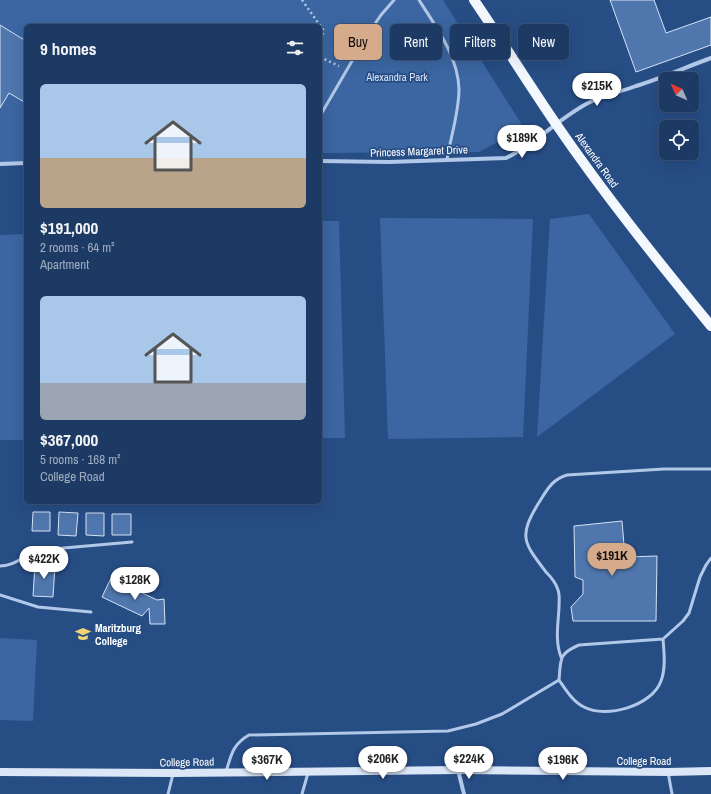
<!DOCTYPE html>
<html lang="en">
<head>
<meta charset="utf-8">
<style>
	body { margin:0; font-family:"Archivo Narrow",sans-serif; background:#25416a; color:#f1f3f6; height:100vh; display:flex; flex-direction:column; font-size:15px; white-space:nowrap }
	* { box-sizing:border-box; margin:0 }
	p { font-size:13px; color:#a0adbf }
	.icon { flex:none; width:22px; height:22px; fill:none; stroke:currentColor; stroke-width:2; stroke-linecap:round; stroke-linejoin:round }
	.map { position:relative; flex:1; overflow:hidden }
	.sheet { position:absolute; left:24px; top:24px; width:298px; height:480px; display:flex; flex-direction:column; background:#1d3a64; border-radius:6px; box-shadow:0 4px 16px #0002,0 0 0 1px #3b5478 }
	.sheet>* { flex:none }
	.hud { position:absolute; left:334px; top:24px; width:317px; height:36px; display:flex; gap:8px }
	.needle { width:26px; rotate:315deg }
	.fabs { position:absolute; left:659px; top:72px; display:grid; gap:8px }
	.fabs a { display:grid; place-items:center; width:40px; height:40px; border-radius:6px; background:#1d3a64; box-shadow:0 4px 16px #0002,0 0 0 1px #3b5478; font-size:20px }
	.price { position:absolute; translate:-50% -34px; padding:0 9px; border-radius:14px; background:#fff; color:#222; font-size:13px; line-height:26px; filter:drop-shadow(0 1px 2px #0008) }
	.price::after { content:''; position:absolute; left:50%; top:24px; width:12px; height:9px; margin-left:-6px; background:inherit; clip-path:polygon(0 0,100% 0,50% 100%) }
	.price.on { background:#d6ab8b; color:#111 }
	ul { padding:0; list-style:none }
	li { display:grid; align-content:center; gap:8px; height:212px; padding:0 16px }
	li span { display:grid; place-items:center; height:124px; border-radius:6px; color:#555 }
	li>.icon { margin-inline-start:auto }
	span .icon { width:72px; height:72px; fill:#fffc; stroke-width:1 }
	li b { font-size:17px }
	h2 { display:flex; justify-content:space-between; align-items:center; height:48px; padding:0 16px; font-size:17px }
	.tag { padding:0 14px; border-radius:6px; background:#1d3a64; box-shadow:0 4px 16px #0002,0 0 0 1px #3b5478; font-size:14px; line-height:36px }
	.tag.on { background:#d6ab8b; color:#111 }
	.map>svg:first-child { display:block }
</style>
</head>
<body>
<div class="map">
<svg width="711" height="794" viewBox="0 0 711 794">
	<rect width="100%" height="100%" fill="#274d85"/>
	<path fill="#3b66a2" d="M0 0H443L524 128 479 152 320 153V26H26V164L0 166Z
		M589 214 675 334 537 437 550 219Z
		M380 218 533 219 523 437 388 439Z
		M320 221H339L345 438H320Z
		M26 234V440H0V235Z
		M0 638 37 640 33 721 0 720Z"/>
	<path fill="#4f76ad" stroke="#d5e3f6" d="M610 0H654L666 33 711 17V45L636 72Z
		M0 25 26 41V103L9 93 0 108Z
		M33 512H50V531H32Z
		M59 512 78 513 76 536 58 535Z
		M86 513H104V536L86 535Z
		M112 514H131V535H112Z
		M622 521 625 557 657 556 656 621H573L571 607 583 594V580L575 577 574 526Z
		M35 564 55 565 53 597 33 596Z
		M111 578 157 600 164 599 165 624H150L149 608 142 616 102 597Z"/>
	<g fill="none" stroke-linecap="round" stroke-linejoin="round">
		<path stroke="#b1c8e8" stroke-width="2.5" stroke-dasharray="2 3" stroke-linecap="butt" d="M302 0 324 31 320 39
			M320 57 339 66"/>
		<path stroke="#b1c8e8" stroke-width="3" d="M419 0C436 27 458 56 459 89 459 112 451 136 447 159
			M320 116 366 37 381 15 394 0
			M0 566C19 565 25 553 41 550L132 542
			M0 595 38 607 91 612
			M561 657C555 641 558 625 559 608 559 602 560 595 558 590 556 583 551 577 546 572 524 543 518 537 538 504 547 490 551 480 567 475L664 469H711
			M559 680C566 690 573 702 584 707 606 719 652 706 661 681 666 668 664 652 663 639
			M226 772C231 755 233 744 249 735L448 731 476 724 502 714 559 680C561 659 558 654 579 645L663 639 683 621 689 613 700 577 706 565 711 558
			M668 772 672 794
			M168 794 173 774
			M302 794 308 773"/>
		<path stroke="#b1c8e8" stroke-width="4" d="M320 161 389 162 506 158C537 143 560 117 590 102 605 94 621 92 636 86 662 78 686 67 711 58
			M0 164 26 163
			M458 770 464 794"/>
		<path stroke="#dbe6f7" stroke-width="8" d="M0 772 173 773 458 770 668 772 711 771"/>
		<path stroke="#f3f7fe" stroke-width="10" d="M474 0C502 41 528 83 556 124 604 194 657 260 711 326"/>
	</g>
	<defs>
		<g id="school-bare" transform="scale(1.2)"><path d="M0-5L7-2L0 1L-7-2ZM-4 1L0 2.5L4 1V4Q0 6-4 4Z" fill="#f1d276" stroke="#274d85" stroke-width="2.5" paint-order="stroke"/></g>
	</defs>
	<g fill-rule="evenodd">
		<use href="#school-bare" x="83" y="634"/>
	</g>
	<g text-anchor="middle" stroke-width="3.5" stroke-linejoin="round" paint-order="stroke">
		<g font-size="11" fill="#d5e3f6" stroke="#274d85">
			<text x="397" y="81">Alexandra Park</text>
		</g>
		<g font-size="11" fill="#fff" stroke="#274d85">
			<text transform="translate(419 151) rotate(-2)" y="4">Princess Margaret Drive</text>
			<text transform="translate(597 160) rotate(54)" y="4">Alexandra Road</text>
			<text x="644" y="765">College Road</text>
			<text transform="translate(187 762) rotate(-1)" y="4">College Road</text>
		</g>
		<g font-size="11" font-weight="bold" fill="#fff" stroke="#274d85" text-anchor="start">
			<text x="95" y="632">Maritzburg<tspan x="95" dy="13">College</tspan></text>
		</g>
	</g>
</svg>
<div class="fabs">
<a><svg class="needle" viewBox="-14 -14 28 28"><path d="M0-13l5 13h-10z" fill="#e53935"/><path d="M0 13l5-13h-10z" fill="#a0adbf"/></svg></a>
<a><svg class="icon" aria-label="locate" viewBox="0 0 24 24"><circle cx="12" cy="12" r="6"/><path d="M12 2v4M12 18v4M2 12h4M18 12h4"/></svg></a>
</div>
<b class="price" style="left:597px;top:107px">$215K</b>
<b class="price" style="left:522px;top:159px">$189K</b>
<b class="price on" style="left:612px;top:577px">$191K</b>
<b class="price" style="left:44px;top:580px">$422K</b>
<b class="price" style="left:135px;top:601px">$128K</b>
<b class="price" style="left:383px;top:780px">$206K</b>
<b class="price" style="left:469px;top:780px">$224K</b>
<b class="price" style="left:267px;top:781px">$367K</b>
<b class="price" style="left:563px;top:781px">$196K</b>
<div class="hud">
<a class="tag on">Buy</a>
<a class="tag">Rent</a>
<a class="tag">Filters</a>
<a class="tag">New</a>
</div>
<section class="sheet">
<h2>9 homes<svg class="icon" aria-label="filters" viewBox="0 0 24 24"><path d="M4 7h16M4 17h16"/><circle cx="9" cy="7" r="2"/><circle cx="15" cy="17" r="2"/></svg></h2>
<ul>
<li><span style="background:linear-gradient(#a9c7e8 60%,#b9a48a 0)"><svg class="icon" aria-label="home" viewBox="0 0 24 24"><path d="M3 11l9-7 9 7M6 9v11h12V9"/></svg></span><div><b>$191,000</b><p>2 rooms · 64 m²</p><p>Apartment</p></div></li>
<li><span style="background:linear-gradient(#a9c7e8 70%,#9aa5b1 0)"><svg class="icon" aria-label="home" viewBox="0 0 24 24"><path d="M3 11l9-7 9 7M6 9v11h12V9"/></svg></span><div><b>$367,000</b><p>5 rooms · 168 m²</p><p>College Road</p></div></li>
</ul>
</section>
</div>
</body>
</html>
